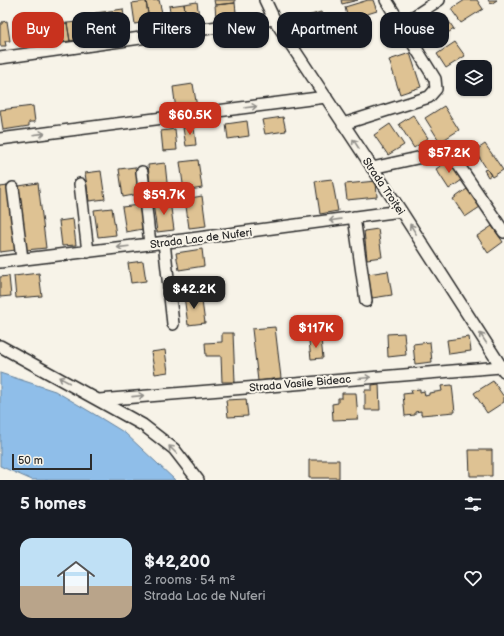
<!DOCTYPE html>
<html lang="en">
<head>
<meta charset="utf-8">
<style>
	body { margin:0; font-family:"Balsamiq Sans",sans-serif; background:#20242c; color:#f1f3f6; height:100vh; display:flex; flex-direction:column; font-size:15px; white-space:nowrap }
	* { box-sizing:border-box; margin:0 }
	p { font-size:13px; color:#9ea1a6 }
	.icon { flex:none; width:22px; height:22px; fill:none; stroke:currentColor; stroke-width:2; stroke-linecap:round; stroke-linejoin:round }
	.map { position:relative; height:480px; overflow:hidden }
	.side { display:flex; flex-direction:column; background:#171b24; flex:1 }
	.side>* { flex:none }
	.banner { position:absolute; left:12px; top:12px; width:480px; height:36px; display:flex; gap:8px }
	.controls { position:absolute; left:456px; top:60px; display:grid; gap:8px }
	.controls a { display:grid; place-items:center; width:36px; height:36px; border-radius:8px; background:#171b24; box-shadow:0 1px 3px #0004; font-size:20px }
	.scale { position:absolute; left:12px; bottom:10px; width:80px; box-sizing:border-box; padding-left:4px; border:2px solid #2b2b2b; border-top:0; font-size:11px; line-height:14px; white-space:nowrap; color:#2b2b2b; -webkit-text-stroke:3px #f7f3e8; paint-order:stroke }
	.price { position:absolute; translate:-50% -34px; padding:0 9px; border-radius:8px; background:#c8321e; color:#fff; font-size:13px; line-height:26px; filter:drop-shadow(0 1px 2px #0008) }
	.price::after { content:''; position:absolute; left:50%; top:24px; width:12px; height:9px; margin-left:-6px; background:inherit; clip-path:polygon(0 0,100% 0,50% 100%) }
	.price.on { background:#222; color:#fff }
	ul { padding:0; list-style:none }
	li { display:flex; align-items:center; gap:12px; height:100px; padding:0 20px }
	li span { display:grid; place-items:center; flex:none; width:112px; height:80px; border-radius:12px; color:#555 }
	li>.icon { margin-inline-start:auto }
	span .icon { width:48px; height:48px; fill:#fffc; stroke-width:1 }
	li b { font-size:17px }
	h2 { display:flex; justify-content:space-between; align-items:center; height:48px; padding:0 20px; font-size:17px }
	.pill { padding:0 14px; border-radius:12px; background:#171b24; box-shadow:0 1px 3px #0004; font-size:14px; line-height:36px }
	.pill.on { background:#c8321e; color:#fff }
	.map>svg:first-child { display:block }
</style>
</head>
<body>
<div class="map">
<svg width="504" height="480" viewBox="0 0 504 480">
	<rect width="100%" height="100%" fill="#f7f3e8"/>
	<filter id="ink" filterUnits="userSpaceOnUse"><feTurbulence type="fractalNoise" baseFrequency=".025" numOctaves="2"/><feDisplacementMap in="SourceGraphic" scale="8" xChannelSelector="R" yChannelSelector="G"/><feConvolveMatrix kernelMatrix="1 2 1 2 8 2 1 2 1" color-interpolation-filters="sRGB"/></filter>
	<g filter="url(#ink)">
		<path fill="#8fbee9" stroke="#67839d" d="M0 373 55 391 99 417 125 433 175 480H32L0 466Z"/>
		<path fill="#dec293" stroke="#2b2b2b" d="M159 0 164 21H161L162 26 150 27 146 1Z
			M214 0H235V3L215 5Z
			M341 0H358L342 4Z
			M368 0H373L377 11 348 20 345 7Z
			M465 0H477L483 9 461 23 451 9Z
			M488 0H497L491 4Z
			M146 1 150 27 140 29V23L135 24 132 3Z
			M197 2 199 17 194 18 195 24 187 25 184 4Z
			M235 3 236 12 231 13 232 17 216 19 215 5Z
			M184 4 187 25 177 26V21L172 22 169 6Z
			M123 9 125 25 121 26 122 31 113 33 109 11Z
			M109 11 113 33 102 34 101 29H97L95 13Z
			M321 12 326 26 306 33 301 18Z
			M444 14 454 29 431 43 422 29Z
			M7 21 10 41H5L6 46H0V24H2V22Z
			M79 22 82 35 78 36V40L70 41 67 23Z
			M67 23 70 41 62 42 61 38H57L55 25Z
			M455 42 465 56 446 68 437 54Z
			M410 53 421 87 400 94 389 60Z
			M193 84 197 107 176 110 173 87Z
			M33 106 35 122H29V126L3 130 0 110Z
			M444 106 459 130 440 142 425 118Z
			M413 115 428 138 414 148 399 124Z
			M283 117 286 131 265 134 262 120Z
			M247 121 249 136 228 139 226 124Z
			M390 124 404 145 388 155 374 135Z
			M194 127 196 145 186 146 183 128Z
			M175 129 177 150 163 151 161 131Z
			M485 144 503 170 492 177 475 151Z
			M475 151 480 158 476 160 471 153Z
			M198 160 202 188 184 191 180 162Z
			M449 160 462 180 449 189 436 169Z
			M165 163 168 192 151 194 148 165Z
			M135 167 139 194 123 197 119 169Z
			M487 169 491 175 488 177 484 170Z
			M101 171 105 199 89 201 85 173Z
			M332 179 338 211 320 214 315 181Z
			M376 181 377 197 347 200 345 184Z
			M38 183 46 248 26 250 19 186Z
			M8 186 16 250 0 252V187Z
			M467 189 480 207 465 217 453 199Z
			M202 196 206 226 189 228 185 199Z
			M170 201 174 230 157 232 153 203Z
			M139 205 143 229 126 232 122 207Z
			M112 208 116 235 98 237 94 210Z
			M73 219 76 245 62 246 59 221Z
			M492 226 503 242 488 253 477 236Z
			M378 229 382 257 367 259 364 231Z
			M202 249 204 266 179 270 176 253Z
			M143 261 146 281 131 283 128 263Z
			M388 271 392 295 372 298 368 274Z
			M39 273 42 296 16 298 14 276Z
			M9 276 11 296 0 297V277Z
			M201 294 205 323 188 325 184 296Z
			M275 327 281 378 258 381 252 329Z
			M222 333H233L235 382H222L221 356H206L205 343 222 342Z
			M404 333 406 355 388 357 387 334Z
			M469 337 471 351 449 354 447 340Z
			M321 339 323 358 311 359 309 341Z
			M430 342 432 362 415 364 413 344Z
			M165 350 168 372 155 374 151 352Z
			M493 381 504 397V402L487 413 474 393Z
			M379 384 380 410H365V390H372V385Z
			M452 385 455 412 421 415V411L415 412V415L405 416 403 394 412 393 411 390 420 389V392L424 391 425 396 429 395V393L442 391 441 386Z
			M342 393H356L358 419 333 420 332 404 338 403V398H342Z
			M246 399 248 416 228 417 226 400Z
			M469 450H492V476H470Z
			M309 460H339V478H309Z"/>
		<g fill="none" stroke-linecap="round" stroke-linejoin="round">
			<g stroke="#2b2b2b" stroke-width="14">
				<path id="minor" d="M265 0 274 19 401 211 504 371
					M401 25 439 0
					M0 58 274 19
					M343 124 429 97 436 89 435 79 386 0
					M0 139 326 97
					M372 168 440 153 451 154 504 232
					M142 172 150 244
					M80 184 88 252
					M13 188 22 259
					M354 217 366 301
					M164 242 173 324
					M0 262 183 240 401 211
					M0 346 143 425 174 449 198 480
					M99 400 501 367"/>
			</g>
			<use href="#minor" stroke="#f7f3e8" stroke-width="11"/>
		</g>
		<defs><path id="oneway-shaft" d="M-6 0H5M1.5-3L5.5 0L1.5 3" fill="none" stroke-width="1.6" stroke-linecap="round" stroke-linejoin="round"/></defs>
		<g stroke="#918f8a">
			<use href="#oneway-shaft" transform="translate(251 107) rotate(-7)"/>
			<use href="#oneway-shaft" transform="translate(39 134) rotate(-7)"/>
			<use href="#oneway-shaft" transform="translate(356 144) rotate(-123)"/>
			<use href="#oneway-shaft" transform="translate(335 220) rotate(172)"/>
			<use href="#oneway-shaft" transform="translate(413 229) rotate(-122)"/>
			<use href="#oneway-shaft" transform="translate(123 247) rotate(173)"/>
			<use href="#oneway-shaft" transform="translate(483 338) rotate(-123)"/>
			<use href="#oneway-shaft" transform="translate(365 378) rotate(-5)"/>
			<use href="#oneway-shaft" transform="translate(64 380) rotate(-152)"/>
			<use href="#oneway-shaft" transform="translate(138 396) rotate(-6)"/>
			<use href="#oneway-shaft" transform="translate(173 450) rotate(-135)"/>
		</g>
	</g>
	<g text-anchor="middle" stroke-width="4" stroke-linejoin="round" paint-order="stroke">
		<g font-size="11" fill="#2b2b2b" stroke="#f7f3e8">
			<text transform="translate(384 186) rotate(56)" y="4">Strada Troiței</text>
			<text transform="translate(201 238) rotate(-7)" y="4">Strada Lac de Nuferi</text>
			<text transform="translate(300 383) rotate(-5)" y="4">Strada Vasile Bideac</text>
		</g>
	</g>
</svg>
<div class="controls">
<a><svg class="icon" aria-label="layers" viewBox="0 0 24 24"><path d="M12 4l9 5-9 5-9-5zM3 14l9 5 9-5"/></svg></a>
</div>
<div class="scale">50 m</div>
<b class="price" style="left:190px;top:136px">$60.5K</b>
<b class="price" style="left:449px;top:174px">$57.2K</b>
<b class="price" style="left:164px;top:216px">$59.7K</b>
<b class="price on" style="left:194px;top:310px">$42.2K</b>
<b class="price" style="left:316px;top:349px">$117K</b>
<div class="banner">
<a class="pill on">Buy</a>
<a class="pill">Rent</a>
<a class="pill">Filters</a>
<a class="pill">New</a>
<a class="pill">Apartment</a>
<a class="pill">House</a>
</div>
</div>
<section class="side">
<h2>5 homes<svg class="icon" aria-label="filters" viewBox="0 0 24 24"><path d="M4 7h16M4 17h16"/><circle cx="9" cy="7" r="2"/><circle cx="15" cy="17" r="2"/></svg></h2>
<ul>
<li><span style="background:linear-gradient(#bfe0f5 60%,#b9a48a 0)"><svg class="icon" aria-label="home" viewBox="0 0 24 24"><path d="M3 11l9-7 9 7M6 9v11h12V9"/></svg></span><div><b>$42,200</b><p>2 rooms · 54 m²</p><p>Strada Lac de Nuferi</p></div><svg class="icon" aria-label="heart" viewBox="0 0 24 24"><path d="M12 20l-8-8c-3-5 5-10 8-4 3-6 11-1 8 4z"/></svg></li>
</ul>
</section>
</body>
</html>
